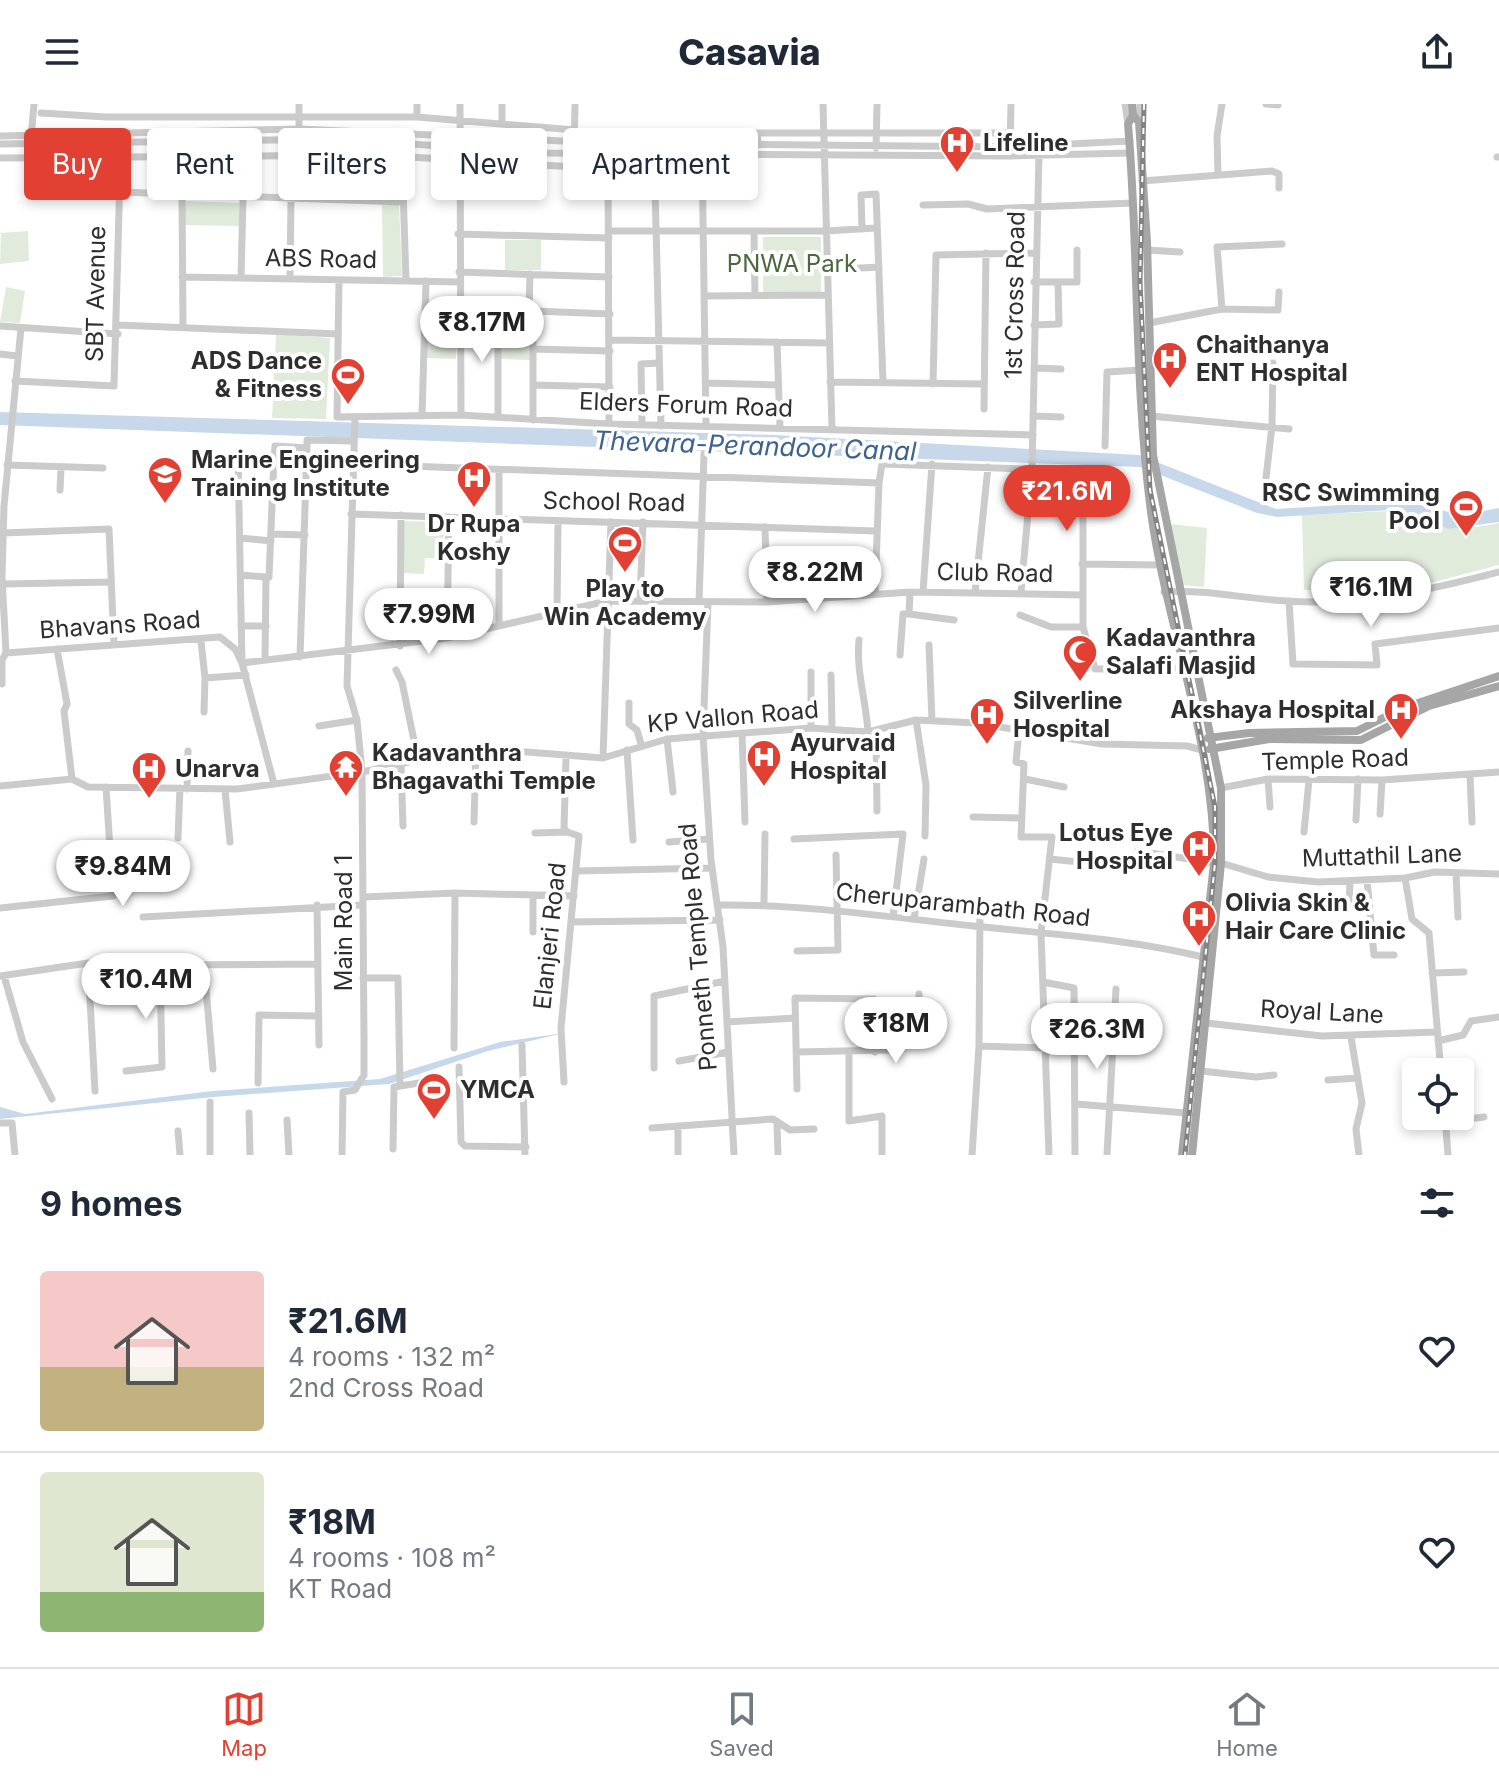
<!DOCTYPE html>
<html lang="en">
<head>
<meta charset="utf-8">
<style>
	body { margin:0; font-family:Inter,sans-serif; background:#f2f2f3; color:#1f2937; height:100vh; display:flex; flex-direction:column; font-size:30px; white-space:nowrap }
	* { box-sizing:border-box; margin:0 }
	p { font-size:26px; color:#747a83 }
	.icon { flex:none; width:44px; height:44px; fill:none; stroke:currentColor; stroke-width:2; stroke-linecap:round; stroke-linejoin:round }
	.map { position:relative; height:1051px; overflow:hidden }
	.sheet { display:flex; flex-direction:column; background:#fff; flex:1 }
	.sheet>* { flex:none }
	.hud { position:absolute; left:24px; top:24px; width:800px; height:72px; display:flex; gap:16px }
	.tools { position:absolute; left:1402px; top:954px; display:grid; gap:16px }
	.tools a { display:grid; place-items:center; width:72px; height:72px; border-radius:8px; background:#fff; box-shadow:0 4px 12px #0003; font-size:40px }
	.price { position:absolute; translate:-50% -68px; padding:0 18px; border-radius:28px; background:#fff; color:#222; font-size:26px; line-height:52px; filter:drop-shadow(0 2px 4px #0008) }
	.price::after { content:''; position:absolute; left:50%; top:48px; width:24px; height:18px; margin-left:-12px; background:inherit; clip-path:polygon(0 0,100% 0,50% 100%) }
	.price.on { background:#e24032; color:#fff }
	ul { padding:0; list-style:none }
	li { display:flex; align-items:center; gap:24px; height:200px; padding:0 40px }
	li+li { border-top:2px solid #e0e1e3 }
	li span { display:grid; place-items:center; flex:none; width:224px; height:160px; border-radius:8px; color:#555 }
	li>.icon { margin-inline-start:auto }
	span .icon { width:96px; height:96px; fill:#fffc; stroke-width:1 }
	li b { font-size:34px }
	h2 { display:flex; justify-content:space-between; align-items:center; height:96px; padding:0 40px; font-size:34px }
	.pill { padding:0 28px; border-radius:8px; background:#fff; box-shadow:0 4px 12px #0003; font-size:28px; line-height:72px }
	.pill.on { background:#e24032; color:#fff }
	header { display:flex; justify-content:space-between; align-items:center; height:104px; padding:0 40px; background:#fff; font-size:36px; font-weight:800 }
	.dock { display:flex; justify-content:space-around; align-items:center; height:112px; border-top:2px solid #e0e1e3; background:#fff; font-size:22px; color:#747a83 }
	.dock a { display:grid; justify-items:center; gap:4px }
	.dock .on { color:#e24032 }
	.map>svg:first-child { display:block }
</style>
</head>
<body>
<header><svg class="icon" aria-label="menu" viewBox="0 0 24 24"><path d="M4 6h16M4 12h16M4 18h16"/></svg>Casavia<svg class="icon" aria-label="share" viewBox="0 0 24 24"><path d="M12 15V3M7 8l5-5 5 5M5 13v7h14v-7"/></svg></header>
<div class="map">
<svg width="1499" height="1051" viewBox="0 0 1499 1051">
	<rect width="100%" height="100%" fill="#fff"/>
	<path fill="#e1ebdb" d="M185 97 239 99V122L185 121Z
		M399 100 402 172 383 173 382 101Z
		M28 127 29 157 0 160 1 129Z
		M763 133H821V188H763Z
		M505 136H541V166H505Z
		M6 183 25 187 20 219 0 218Z
		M502 210 532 211 531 256 501 255Z
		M428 226 457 227 456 255 426 254Z
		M276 230 330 234 326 315 272 314Z
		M1389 407C1436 419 1450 430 1499 419V461L1419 482 1361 488 1304 486 1302 411Z
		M404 417 444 418 443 455 425 454 424 470 403 469Z
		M1171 420 1207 424 1204 483 1183 481Z"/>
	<path fill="#c8d8eb" d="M0 308 775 331 1139 351 1276 405 1405 397 1461 411 1499 404V418L1448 425 1433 417 1390 406 1277 413 1257 409 1140 363 0 321Z
		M564 929 488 947 389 980 213 993 0 1015V1003L25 1010 213 987 380 975 500 938Z"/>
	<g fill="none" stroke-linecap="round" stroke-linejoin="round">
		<path stroke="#cbcbcb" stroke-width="7" d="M417 0V13
			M460 0 461 311
			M502 0V20
			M823 0 832 325
			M1125 0 1128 20
			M1266 0 1278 1
			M41 9 106 13H417L575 26
			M1139 18 1140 0
			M299 25V0
			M0 32 299 25 608 39 1010 43 1130 37
			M31 34 34 0
			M0 40 338 35 542 49 1010 52 1130 49
			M758 41 757 29H1010
			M876 44 877 0
			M608 46 609 320
			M1010 46 1011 0
			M702 48 706 322
			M574 49 575 0
			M1497 53H1499
			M0 54 375 51 608 65
			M1218 70 1217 32 1222 0
			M1142 77 1272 67 1279 70V84
			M655 83 661 322
			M403 84 406 177
			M119 88 403 98
			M182 92 183 223
			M923 101 968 100 987 105 1133 99
			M862 125 861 91 876 90 883 277
			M609 127H825L876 124
			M754 127 755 191
			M458 130 609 134
			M1147 146 1180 148
			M827 166 879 163
			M459 168 609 173
			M182 173 460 178
			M241 174 243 94
			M290 175 291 95
			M339 176 337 313 461 311 609 320 1033 331
			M1034 178H1077V146
			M705 192 827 191
			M459 204 610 210
			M1222 205 1217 143 1282 140
			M529 208 530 170
			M1149 219 1222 205 1278 206 1279 188
			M118 221 338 230
			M1034 221 1059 220 1058 178
			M0 222 118 230
			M610 236 828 239
			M777 238 780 324
			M533 245 610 247
			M0 250 17 252
			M1034 264 1061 265
			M15 277 114 282 121 36
			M830 278 984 280
			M706 279 778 281
			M933 280 936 151 1036 149
			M534 281 610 283
			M984 305 986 149
			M422 312 426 177
			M1033 312 1061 313
			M1151 312 1289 325
			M498 313V207
			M533 316V208
			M642 321 641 260 659 259
			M353 337 307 336V344L275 342 274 354 238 353 242 559 447 534 607 497 767 498 910 488 1083 491
			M1105 342 1107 268 1141 266
			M353 360 879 379 882 360 1083 367V523L1095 565 1183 564
			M7 361 103 364
			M1266 374 1272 322 1273 259
			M60 386 61 363
			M351 410 876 427
			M765 423 767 498
			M3 429 109 425 114 541
			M271 430 305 431
			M240 434 271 437
			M1082 460 1159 461
			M241 471 266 473
			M4 480 111 478
			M923 488 932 360
			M975 488 988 363
			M1021 488 1032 364 1039 49
			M1164 488C1205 485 1246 495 1287 497 1358 502 1431 486 1499 468
			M875 489 879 379
			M640 496 643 418
			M1289 497 1293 560 1377 561 1375 540 1499 524
			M699 498 704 350
			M708 498 703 631 711 756 723 843 734 1051
			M557 508 558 417
			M909 510 954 516
			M1020 511 1051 523H1083
			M499 521V367
			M241 522H266
			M447 534 449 413
			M859 536C856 568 866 596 868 628
			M201 537 205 574
			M929 541 932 617
			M400 542 401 411
			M57 545 67 600 64 607 72 675
			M6 549 220 533 235 545 242 559 274 680
			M900 551 903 510H909L910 488
			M300 553 307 344
			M265 556 266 473H269L274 354
			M396 566 402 578 418 656
			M811 568V624
			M831 571 832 625
			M2 580V556L6 549 2 473 4 402 21 224
			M629 599V620L637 626 641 640
			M204 608 205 574 246 571
			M916 616 926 681 925 732
			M319 622 357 616
			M876 626 877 707
			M1019 626 1016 658 1024 660 1021 733H1052L1041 829 1049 1051
			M742 629 745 718
			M667 635 673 688
			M627 646 633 736
			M603 654 611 418
			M401 660 403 722
			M1470 671 1472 718
			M1025 675 1064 683
			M1268 675 1270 703
			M0 682 72 675 88 683 237 685 362 668 476 644 603 654 667 635 811 624 868 628 916 616 976 619 1102 640 1187 642 1202 646
			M1221 684 1268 675 1382 676 1499 668
			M187 685 188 647
			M225 685 230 738
			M1380 710 1382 676
			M973 713 1022 714
			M1356 716 1358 675
			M474 718 476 644
			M1304 728 1309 676
			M535 729 567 728
			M178 734 180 684
			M794 735 903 730 893 813
			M669 738 709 735
			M1138 747 1214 759
			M1050 755 1089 759
			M1221 759 1268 773 1318 778 1405 774 1435 768 1499 770
			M577 767 712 764
			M1456 769 1458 813
			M1405 774 1412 815 1429 829 1441 968
			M1367 776 1374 851H1394
			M364 793 455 789 574 792
			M1309 795 1349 800 1350 777
			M764 800 765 730
			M317 801 319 941
			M718 801C803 800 888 813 973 822 1050 830 1129 835 1203 853
			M0 804 113 792 106 683
			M143 813 363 801
			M914 815 924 755
			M571 818 720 816
			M533 828V791
			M797 847 838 846 836 751
			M204 861 213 965
			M1432 869 1464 868
			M0 872 88 859 95 987
			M4 872 23 938 52 995
			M363 874H398L400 981
			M1043 878 1074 884 1075 1051
			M727 918 795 914
			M1206 919 1322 932 1437 928
			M1351 933 1362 999 1356 1025 1359 1051
			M1438 937 1463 931 1471 917 1499 913
			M522 941 525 1051
			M979 942 1047 944
			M454 944 455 789
			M797 948 890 946 898 938 921 936 919 890
			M849 948V1017L882 1012V1051
			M679 957 728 948
			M459 963 461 1038 465 1042 526 1043
			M654 964V892L725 877
			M126 967 162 963 160 861 317 860
			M1201 967 1256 973 1274 971
			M1328 976 1358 974
			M564 978 561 924 579 732 567 728 564 724 566 653
			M258 979 259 911 318 912
			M797 985 795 894 874 895 875 948
			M1076 1000 1186 1009
			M249 1009 250 1051
			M1445 1012 1448 1051
			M287 1016 289 1051
			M1445 1018 1484 1013
			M0 1019H12L15 1051
			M777 1020 778 1051
			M652 1024 773 1015 790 1026 814 1025
			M178 1027 180 1051
			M393 1045 394 983 419 979
			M210 1051V998
			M342 1051 343 988 355 986 364 971V936L362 668 357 616 347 582 355 314
			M678 1051V1022
			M972 1051 979 942 980 807
			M1107 1051 1116 885"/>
		<path stroke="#a6a6a6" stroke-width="8" d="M1132 0 1133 11 1139 18 1147 138 1153 351 1221 684V759L1192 1051
			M1133 11 1128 20C1139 148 1134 279 1151 408 1167 525 1215 640 1214 759L1182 1051
			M1208 634 1249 629 1357 627 1403 604 1499 572
			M1210 645 1269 635 1361 636 1429 602 1499 582"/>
		<g stroke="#838383" stroke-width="5">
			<path id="rail" d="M1144 0 1140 178 1150 386 1215 703V759L1185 1051"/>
		</g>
		<use href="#rail" stroke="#fff" stroke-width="2" stroke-dasharray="6" stroke-linecap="butt"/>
	</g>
	<defs>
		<g id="hospital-pin" transform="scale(1.8)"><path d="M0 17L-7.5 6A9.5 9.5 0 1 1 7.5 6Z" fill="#e24032" stroke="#fff"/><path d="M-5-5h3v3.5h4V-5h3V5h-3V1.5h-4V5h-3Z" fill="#fff"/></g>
		<g id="stadium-pin" transform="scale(1.8)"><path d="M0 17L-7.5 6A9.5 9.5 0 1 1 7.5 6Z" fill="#e24032" stroke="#fff"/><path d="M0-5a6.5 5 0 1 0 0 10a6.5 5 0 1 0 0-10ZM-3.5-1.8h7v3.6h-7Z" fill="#fff"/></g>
		<g id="university-pin" transform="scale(1.8)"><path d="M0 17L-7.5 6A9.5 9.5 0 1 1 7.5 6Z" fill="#e24032" stroke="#fff"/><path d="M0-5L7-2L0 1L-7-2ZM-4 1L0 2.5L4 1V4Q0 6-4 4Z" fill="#fff"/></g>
		<g id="mosque-pin" transform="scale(1.8)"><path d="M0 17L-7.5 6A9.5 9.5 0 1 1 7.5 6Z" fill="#e24032" stroke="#fff"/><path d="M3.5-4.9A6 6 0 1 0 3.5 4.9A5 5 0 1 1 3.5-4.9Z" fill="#fff"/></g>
		<g id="temple-pin" transform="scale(1.8)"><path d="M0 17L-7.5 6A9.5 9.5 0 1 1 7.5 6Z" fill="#e24032" stroke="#fff"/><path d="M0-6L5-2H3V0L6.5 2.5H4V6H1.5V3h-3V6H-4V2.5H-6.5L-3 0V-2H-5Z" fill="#fff"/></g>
	</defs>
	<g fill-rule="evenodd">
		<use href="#hospital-pin" x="957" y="39"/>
		<use href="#hospital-pin" x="1170" y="255"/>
		<use href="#stadium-pin" x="348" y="271"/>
		<use href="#university-pin" x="165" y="370"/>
		<use href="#hospital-pin" x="474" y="374"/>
		<use href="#stadium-pin" x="1466" y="403"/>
		<use href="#stadium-pin" x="625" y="439"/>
		<use href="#mosque-pin" x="1080" y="548"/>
		<use href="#hospital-pin" x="1401" y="606"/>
		<use href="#hospital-pin" x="987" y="611"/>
		<use href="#hospital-pin" x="764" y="653"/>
		<use href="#temple-pin" x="346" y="663"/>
		<use href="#hospital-pin" x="149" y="665"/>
		<use href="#hospital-pin" x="1199" y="743"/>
		<use href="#hospital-pin" x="1199" y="813"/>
		<use href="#stadium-pin" x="434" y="986"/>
	</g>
	<g text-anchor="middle" stroke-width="8" stroke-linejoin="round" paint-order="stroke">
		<g font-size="24" font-weight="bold" fill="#2e2e2e" stroke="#fff" text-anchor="start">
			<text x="983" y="47">Lifeline</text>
			<text x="1196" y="249">Chaithanya<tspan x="1196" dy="28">ENT Hospital</tspan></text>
			<text x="322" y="265" text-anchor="end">ADS Dance<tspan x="322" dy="28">&amp; Fitness</tspan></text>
			<text x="191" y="364">Marine Engineering<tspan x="191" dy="28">Training Institute</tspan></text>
			<text x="1440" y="397" text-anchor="end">RSC Swimming<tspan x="1440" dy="28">Pool</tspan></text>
			<text x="474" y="428" text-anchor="middle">Dr Rupa<tspan x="474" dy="28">Koshy</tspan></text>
			<text x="625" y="493" text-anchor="middle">Play to<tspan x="625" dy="28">Win Academy</tspan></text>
			<text x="1106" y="542">Kadavanthra<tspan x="1106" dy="28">Salafi Masjid</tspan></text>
			<text x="1013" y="605">Silverline<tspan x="1013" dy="28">Hospital</tspan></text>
			<text x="1375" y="614" text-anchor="end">Akshaya Hospital</text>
			<text x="790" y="647">Ayurvaid<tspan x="790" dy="28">Hospital</tspan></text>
			<text x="372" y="657">Kadavanthra<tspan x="372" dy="28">Bhagavathi Temple</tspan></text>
			<text x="175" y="673">Unarva</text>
			<text x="1173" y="737" text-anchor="end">Lotus Eye<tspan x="1173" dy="28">Hospital</tspan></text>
			<text x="1225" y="807">Olivia Skin &amp;<tspan x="1225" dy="28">Hair Care Clinic</tspan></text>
			<text x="460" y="994">YMCA</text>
		</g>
		<g font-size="24" fill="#2e2e2e" stroke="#fff">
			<text transform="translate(321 155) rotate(1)" y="8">ABS Road</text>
			<text transform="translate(96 190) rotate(-89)" y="8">SBT Avenue</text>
			<text transform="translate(1015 191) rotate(-89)" y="8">1st Cross Road</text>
			<text transform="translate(686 301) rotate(2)" y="8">Elders Forum Road</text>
			<text transform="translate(614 398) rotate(1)" y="8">School Road</text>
			<text transform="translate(995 469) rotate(1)" y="8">Club Road</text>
			<text transform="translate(120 521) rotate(-4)" y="8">Bhavans Road</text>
			<text transform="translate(733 613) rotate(-5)" y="8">KP Vallon Road</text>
			<text transform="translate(1335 656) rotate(-2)" y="8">Temple Road</text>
			<text transform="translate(1382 752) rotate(-2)" y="8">Muttathil Lane</text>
			<text transform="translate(963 801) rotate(6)" y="8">Cheruparambath Road</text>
			<text transform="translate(344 819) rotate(-90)" y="8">Main Road 1</text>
			<text transform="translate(550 832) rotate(-84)" y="8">Elanjeri Road</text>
			<text transform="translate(698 843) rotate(-95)" y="8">Ponneth Temple Road</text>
			<text transform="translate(1322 908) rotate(3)" y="8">Royal Lane</text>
		</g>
		<g font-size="24" fill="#4a683c" stroke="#fff">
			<text x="792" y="168">PNWA Park</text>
		</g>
		<g font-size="26" font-style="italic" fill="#3d628e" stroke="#fff">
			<text transform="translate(755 342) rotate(2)" y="9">Thevara-Perandoor Canal</text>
		</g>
	</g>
</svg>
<div class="tools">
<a><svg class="icon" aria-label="locate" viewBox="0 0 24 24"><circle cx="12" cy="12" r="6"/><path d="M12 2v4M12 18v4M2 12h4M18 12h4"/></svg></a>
</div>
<b class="price" style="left:482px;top:260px">₹8.17M</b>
<b class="price on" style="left:1067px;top:429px">₹21.6M</b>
<b class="price" style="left:815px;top:510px">₹8.22M</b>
<b class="price" style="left:1371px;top:525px">₹16.1M</b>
<b class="price" style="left:429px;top:552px">₹7.99M</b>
<b class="price" style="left:123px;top:804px">₹9.84M</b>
<b class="price" style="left:146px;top:917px">₹10.4M</b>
<b class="price" style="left:896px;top:961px">₹18M</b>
<b class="price" style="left:1097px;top:967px">₹26.3M</b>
<div class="hud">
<a class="pill on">Buy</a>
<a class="pill">Rent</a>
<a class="pill">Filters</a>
<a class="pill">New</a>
<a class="pill">Apartment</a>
</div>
</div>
<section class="sheet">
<h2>9 homes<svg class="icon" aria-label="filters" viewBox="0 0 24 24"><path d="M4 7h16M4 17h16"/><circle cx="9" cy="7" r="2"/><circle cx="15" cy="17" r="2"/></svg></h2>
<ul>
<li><span style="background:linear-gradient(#f6c9c9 60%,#c2b280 0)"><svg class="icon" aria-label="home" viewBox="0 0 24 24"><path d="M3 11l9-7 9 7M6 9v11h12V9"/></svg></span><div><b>₹21.6M</b><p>4 rooms · 132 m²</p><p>2nd Cross Road</p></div><svg class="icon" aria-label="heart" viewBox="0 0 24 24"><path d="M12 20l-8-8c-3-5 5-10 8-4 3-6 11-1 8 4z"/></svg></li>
<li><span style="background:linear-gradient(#dfe7d0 75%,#8fb573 0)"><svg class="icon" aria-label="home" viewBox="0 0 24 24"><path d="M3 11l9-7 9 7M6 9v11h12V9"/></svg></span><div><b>₹18M</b><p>4 rooms · 108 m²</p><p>KT Road</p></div><svg class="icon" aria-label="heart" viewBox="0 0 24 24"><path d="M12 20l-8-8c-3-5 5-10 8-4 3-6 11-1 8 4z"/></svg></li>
</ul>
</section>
<nav class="dock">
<a class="on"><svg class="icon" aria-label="map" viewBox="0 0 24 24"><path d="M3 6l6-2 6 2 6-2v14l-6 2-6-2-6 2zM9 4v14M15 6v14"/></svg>Map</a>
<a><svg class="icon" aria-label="saved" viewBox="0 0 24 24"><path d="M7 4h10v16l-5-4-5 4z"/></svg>Saved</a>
<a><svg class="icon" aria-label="home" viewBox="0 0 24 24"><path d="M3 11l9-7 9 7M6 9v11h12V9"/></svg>Home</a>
</nav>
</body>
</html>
